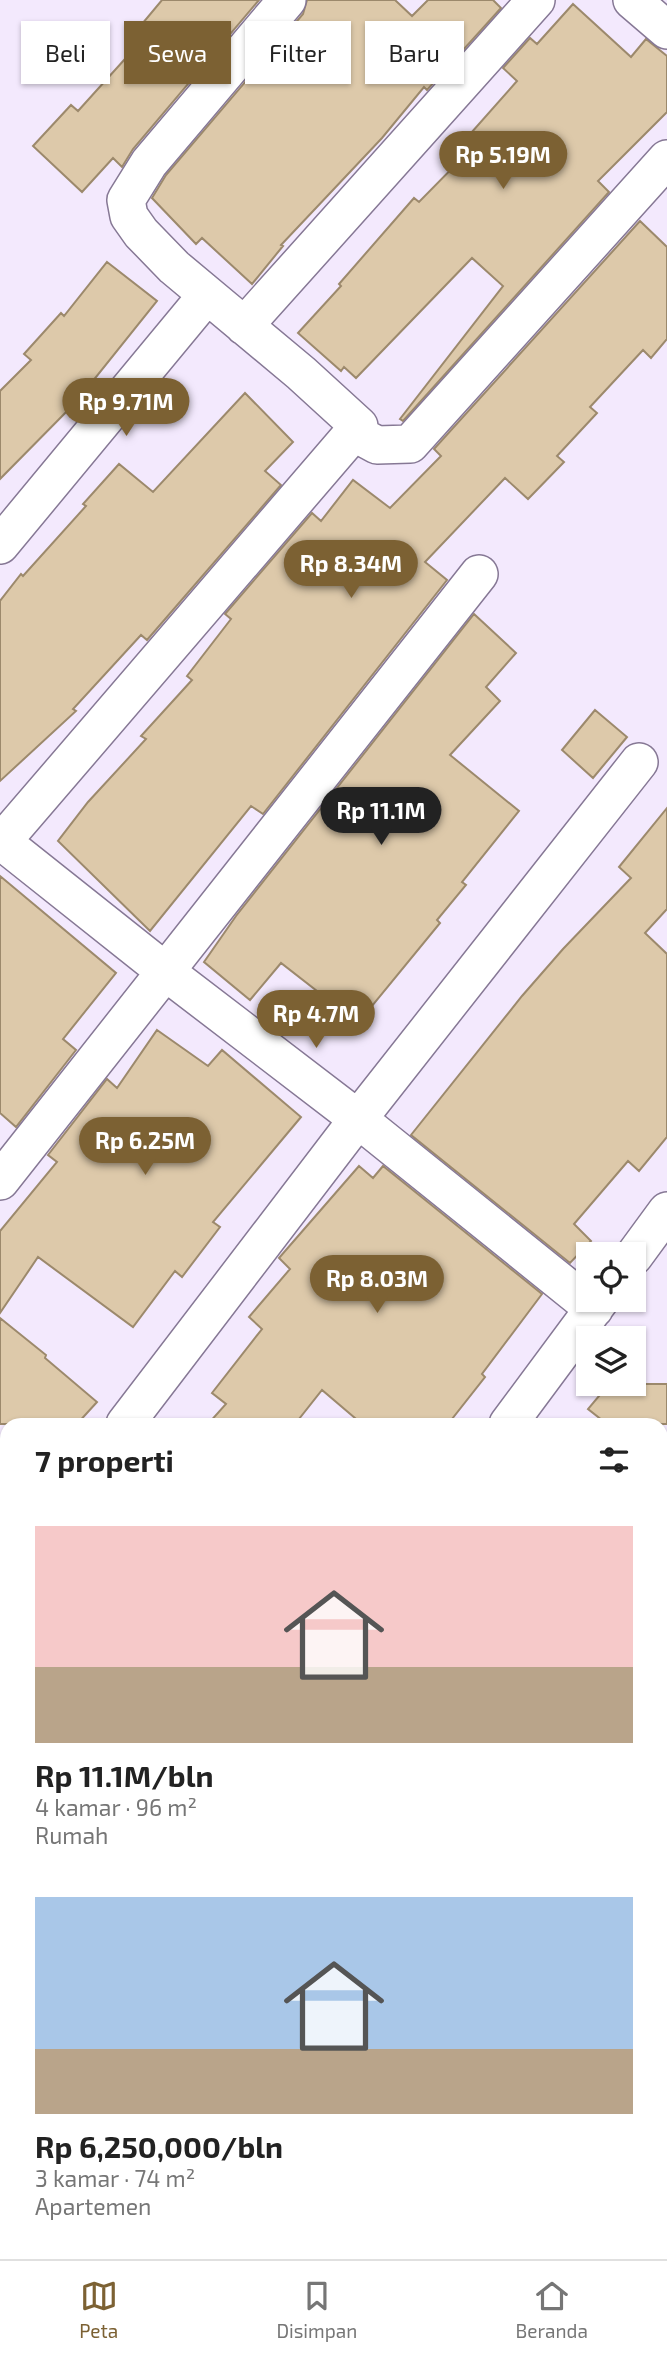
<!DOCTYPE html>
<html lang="id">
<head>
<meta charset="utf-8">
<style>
	body { margin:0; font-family:"Exo 2",sans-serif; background:#f2f2f2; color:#222; height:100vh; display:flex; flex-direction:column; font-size:26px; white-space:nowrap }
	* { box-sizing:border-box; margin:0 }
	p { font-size:23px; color:#767676 }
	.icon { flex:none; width:38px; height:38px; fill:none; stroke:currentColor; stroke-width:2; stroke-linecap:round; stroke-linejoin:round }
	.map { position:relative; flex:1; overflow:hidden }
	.side { position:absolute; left:0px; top:1418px; width:668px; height:842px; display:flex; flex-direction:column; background:#fff; border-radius:21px 21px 0 0; box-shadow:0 2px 5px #0004 }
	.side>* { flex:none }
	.hud { position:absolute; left:21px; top:21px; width:626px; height:63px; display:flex; gap:14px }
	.fabs { position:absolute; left:576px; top:1242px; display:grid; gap:14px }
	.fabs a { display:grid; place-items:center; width:70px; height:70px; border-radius:0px; background:#fff; box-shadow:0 2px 5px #0004; font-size:35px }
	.price { position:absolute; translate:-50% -60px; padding:0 16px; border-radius:24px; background:#7c6133; color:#fff; font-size:23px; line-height:46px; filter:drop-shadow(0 2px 4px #0008) }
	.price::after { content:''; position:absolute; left:50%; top:42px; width:21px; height:16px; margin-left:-10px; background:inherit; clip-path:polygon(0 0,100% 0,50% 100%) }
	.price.selected { background:#222; color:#fff }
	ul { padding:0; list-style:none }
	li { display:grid; align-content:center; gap:14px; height:371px; padding:0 35px }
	li span { display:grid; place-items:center; height:217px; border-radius:0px; color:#555 }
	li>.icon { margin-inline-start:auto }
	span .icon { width:126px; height:126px; fill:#fffc; stroke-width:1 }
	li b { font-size:30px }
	h2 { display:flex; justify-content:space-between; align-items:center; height:84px; padding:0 35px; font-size:30px }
	.chip { padding:0 24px; border-radius:0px; background:#fff; box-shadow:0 2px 5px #0004; font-size:24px; line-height:63px }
	.chip.selected { background:#7c6133; color:#fff }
	.dock { display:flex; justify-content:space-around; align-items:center; height:98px; border-top:2px solid #e0e0e0; background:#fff; font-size:19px; color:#767676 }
	.dock a { display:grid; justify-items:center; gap:4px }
	.dock .selected { color:#7c6133 }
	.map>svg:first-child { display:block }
</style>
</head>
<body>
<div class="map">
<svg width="667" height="2259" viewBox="0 0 667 2259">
	<rect width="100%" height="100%" fill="#f3e9fd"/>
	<path fill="#ddc9aa" stroke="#9c896c" stroke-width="2" d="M162 0H259L133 149 122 167 113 158 82 192 33 146 71 105 78 111 134 49 127 42Z
		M307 0H395L412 16 428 0H493L501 8 427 90 424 87 382 138 281 245 283 246 252 284 202 238 196 244 152 198 166 175 303 14Z
		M573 4 631 57 646 39 667 56V112L598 181 609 192 403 421 400 419 503 286 472 258 356 378 344 367 341 371 298 333 341 286 339 284 414 198 419 202 479 141 471 133 517 81 503 68 530 38 537 44Z
		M640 221 667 247V339L651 358 643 350 590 407 597 413 557 456 564 462 528 499 505 478 425 562 447 580 263 814 251 806 150 931 58 841 88 802 146 739 141 736 192 680 187 676 231 619 225 614 312 513 321 521 353 480 390 508 441 456 434 449Z
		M107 262 157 301 76 402 0 479V391L31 360 24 354 61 313 64 316Z
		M245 393 293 442 265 471 281 485 147 640 141 635 73 709 76 711 0 781V601L21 574 23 576 86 506 83 504 119 464 153 492Z
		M474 614 516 653 486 687 500 701 450 755 519 811 462 882 466 885 437 920 440 923 358 1023 281 963 250 1000 204 962 236 916Z
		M595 710 627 737 593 778 562 750Z
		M667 808V909L645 933 667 954V1137L639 1171 628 1161 574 1224 591 1241 570 1263 411 1135 522 996 563 949 631 878 619 867Z
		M0 876 116 973 63 1039 76 1050 16 1127 0 1113Z
		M157 1030 208 1066 222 1050 301 1117 213 1222 220 1227 182 1277 175 1271 133 1327 38 1257 0 1313V1231L57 1162 48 1155 107 1079 117 1088Z
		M359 1166 373 1178 383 1166 542 1294 482 1374 485 1377 448 1424H362L322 1390 295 1424H208L226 1404 212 1393 262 1329 249 1317 290 1269 279 1258Z
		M0 1318 46 1355 45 1358 97 1402 77 1424H0Z
		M609 1384H667V1424H607L588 1409Z"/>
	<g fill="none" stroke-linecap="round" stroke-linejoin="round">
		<g stroke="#867895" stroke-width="40">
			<path id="minor" d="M632 0 667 30
				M244 326 536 0
				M353 432 377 445 410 444 667 159
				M0 545 207 295
				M0 840 166 972 358 1119 594 1309
				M0 844 359 426 301 373 174 267 141 233 129 216 126 200 149 163 287 0
				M0 1181 479 574
				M634 1256 667 1211
				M125 1424 358 1119 639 762
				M508 1424 600 1300
				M0 1522 7 1527
				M0 1973 7 1965
				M109 2259 115 2252"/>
		</g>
		<path stroke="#ada4b5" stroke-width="4.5" stroke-dasharray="2 5" stroke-linecap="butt" d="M662 1753 667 1746
			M662 2072 667 2077"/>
		<use href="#minor" stroke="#fff" stroke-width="37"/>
	</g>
</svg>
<div class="fabs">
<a><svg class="icon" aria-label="locate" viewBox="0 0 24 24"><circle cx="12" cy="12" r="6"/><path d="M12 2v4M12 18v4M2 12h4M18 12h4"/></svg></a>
<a><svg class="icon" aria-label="layers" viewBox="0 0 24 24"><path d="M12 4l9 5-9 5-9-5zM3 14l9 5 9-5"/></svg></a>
</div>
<b class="price" style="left:503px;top:191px">Rp 5.19M</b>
<b class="price" style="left:126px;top:438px">Rp 9.71M</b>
<b class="price" style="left:351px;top:600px">Rp 8.34M</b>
<b class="price selected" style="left:381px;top:847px">Rp 11.1M</b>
<b class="price" style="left:316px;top:1050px">Rp 4.7M</b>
<b class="price" style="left:145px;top:1177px">Rp 6.25M</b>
<b class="price" style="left:377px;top:1315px">Rp 8.03M</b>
<div class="hud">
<a class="chip">Beli</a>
<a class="chip selected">Sewa</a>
<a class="chip">Filter</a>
<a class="chip">Baru</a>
</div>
<section class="side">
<h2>7 properti<svg class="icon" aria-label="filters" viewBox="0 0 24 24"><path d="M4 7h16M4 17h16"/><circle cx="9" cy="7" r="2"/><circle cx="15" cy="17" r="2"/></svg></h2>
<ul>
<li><span style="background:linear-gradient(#f6c9c9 65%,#b9a48a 0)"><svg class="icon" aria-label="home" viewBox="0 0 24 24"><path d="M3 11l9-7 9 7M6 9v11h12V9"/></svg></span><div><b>Rp 11.1M/bln</b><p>4 kamar · 96 m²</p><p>Rumah</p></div></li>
<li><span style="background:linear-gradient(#a9c7e8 70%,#b9a48a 0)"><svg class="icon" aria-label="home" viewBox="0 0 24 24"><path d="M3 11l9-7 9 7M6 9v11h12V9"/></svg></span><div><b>Rp 6,250,000/bln</b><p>3 kamar · 74 m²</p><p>Apartemen</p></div></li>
</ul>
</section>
</div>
<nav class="dock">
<a class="selected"><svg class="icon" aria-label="map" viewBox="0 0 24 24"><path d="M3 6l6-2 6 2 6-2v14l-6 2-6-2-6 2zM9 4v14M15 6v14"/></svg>Peta</a>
<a><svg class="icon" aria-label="saved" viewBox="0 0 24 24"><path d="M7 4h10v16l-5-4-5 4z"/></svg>Disimpan</a>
<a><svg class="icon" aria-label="home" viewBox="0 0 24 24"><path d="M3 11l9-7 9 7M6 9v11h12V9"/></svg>Beranda</a>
</nav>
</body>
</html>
